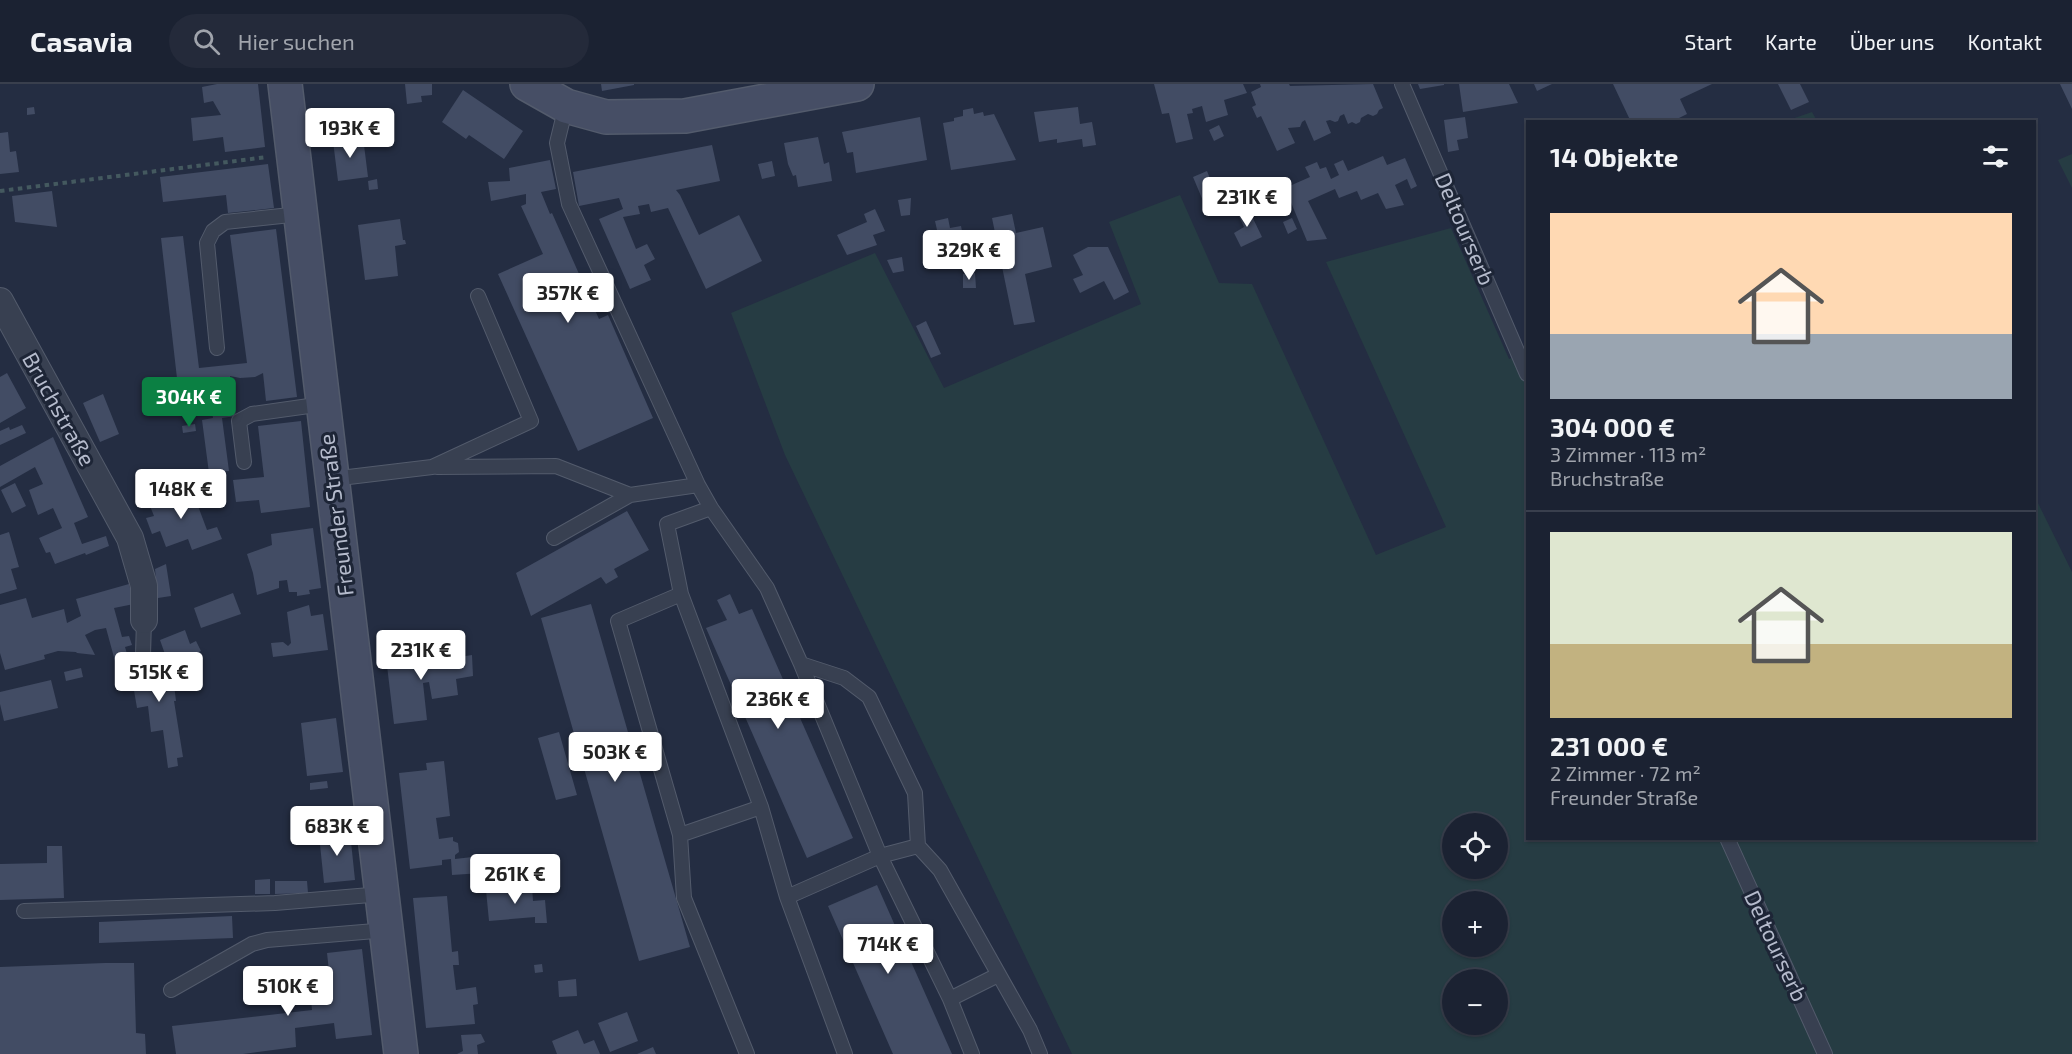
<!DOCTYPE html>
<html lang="de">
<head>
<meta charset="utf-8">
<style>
	body { margin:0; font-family:"Exo 2",sans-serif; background:#242a3a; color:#f1f3f6; height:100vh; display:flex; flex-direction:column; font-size:22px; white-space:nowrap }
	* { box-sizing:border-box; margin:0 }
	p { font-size:20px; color:#a0a4ac }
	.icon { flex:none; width:33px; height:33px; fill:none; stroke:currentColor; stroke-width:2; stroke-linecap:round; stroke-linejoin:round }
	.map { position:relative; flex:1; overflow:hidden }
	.side { position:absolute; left:1526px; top:36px; width:510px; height:720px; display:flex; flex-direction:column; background:#1b2232; border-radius:0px; box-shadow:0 2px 4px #0004,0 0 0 2px #393f4d }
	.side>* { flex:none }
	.buttons { position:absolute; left:1442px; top:729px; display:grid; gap:12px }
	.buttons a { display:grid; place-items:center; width:66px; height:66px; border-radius:50%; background:#1b2232; box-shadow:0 2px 4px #0004,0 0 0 2px #393f4d; font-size:30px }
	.price { position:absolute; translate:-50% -51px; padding:0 14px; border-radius:6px; background:#fff; color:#222; font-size:20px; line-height:39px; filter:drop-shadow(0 2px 3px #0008) }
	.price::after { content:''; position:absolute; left:50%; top:36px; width:18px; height:14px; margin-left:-9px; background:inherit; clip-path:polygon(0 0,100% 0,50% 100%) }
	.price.selected { background:#0b8043; color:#fff }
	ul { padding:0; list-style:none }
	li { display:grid; align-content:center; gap:12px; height:318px; padding:0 24px }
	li+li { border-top:2px solid #393f4d }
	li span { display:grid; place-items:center; height:186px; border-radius:0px; color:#555 }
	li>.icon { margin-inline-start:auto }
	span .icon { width:108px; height:108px; fill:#fffc; stroke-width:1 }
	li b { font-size:26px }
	h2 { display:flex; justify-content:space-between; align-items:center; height:72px; padding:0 24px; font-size:26px }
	header { display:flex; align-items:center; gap:36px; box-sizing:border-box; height:84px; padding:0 30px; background:#1b2232; border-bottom:2px solid #393f4d }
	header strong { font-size:28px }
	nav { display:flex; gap:33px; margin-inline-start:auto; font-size:21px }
	.search { width:420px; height:54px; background:#242a3a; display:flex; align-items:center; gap:15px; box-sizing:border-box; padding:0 21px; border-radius:33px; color:#a0a4ac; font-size:22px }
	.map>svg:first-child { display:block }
</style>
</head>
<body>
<header>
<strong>Casavia</strong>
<div class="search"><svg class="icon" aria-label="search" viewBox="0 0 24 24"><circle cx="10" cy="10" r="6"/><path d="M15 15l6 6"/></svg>Hier suchen</div>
<nav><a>Start</a><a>Karte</a><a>Über uns</a><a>Kontakt</a></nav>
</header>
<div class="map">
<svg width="2072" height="970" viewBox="0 0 2072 970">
	<rect width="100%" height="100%" fill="#242d42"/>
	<path fill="#263c43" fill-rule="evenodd" d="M1812 28 1817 37H1786Z
		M2072 70V104L2058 76Z
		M1180 111 1219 199 1252 200 1376 471 1446 443 1326 178 1451 144 1509 275 1527 269V754H2034V411L2072 488V970H1072L785 371 731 229 875 169 944 304 1141 220 1109 138ZM1452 740H1497V784H1452ZM1452 818H1497V862H1452ZM1452 896H1497V940H1452Z"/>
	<path fill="#424c64" d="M217 0H258L265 63 225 68 223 53 193 57 191 34 221 31 213 17 204 19 202 3Z
		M405 0H432V11L421 12 422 18 407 20Z
		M601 0H634V1L602 7Z
		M1154 0H1243L1247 9 1224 16 1228 31 1215 35 1206 38 1202 22 1192 25 1193 29 1187 30 1193 55 1176 59 1169 29 1162 30Z
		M1260 0H1289L1290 2 1373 0 1383 24 1379 26 1377 30 1373 32 1368 30 1361 34 1360 38 1356 40 1352 38 1348 40 1344 30 1340 32 1338 37 1335 38 1330 36 1326 37 1331 49 1314 57 1305 36 1302 38 1300 43 1288 44 1295 59 1277 67 1261 32 1257 34 1252 23 1256 21 1251 8 1261 3Z
		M1418 0H1444V1L1420 5Z
		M1459 0H1509L1518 19 1463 28Z
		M1534 0H1552L1537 7Z
		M1613 0H1712L1680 15 1687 30 1671 38H1631Z
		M1778 0H1800L1809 18 1791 26Z
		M2060 0H2072V25Z
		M463 6 523 47 504 75 469 51 466 55 442 38Z
		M34 23 35 30 27 31V24Z
		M1078 23 1080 40 1092 38 1096 61 1083 63 1082 55 1057 59V55L1039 58 1034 28Z
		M973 24 974 30 983 28 984 32 994 30 1016 76 951 86 943 39 954 37V34L963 32V26Z
		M920 33 927 76 856 89 853 68 847 69 842 48Z
		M1465 33 1468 54 1457 56 1459 66 1448 68 1444 36Z
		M1219 41 1224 52 1214 57 1209 46Z
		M8 48 10 68 16 67 19 88 0 90V49Z
		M363 53 368 93 338 97 333 57Z
		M818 53 824 80 829 78 832 97 798 103 796 91 793 92 788 80 784 59Z
		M712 61 720 97 676 106 680 111 699 151 739 131 762 177 706 205 668 124 651 128 649 120 638 122 640 130 623 133 636 165 647 160 655 175 644 181 651 196 630 205 599 135 623 125 619 114 579 122 573 88Z
		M1383 72 1387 81 1405 74 1417 102 1411 105 1407 95 1395 101 1404 121 1386 125 1378 109 1361 116 1357 107 1339 114 1335 105 1308 117 1327 155 1307 157 1285 104 1310 93 1305 83 1317 78 1320 85 1326 83 1331 95 1339 91 1334 80 1343 76 1348 87Z
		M550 76 556 105 541 108 550 130 552 129 599 235 608 231 653 334 578 367 498 190 543 170 521 122 526 120V110L491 117 488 98 510 97 509 84Z
		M772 77 775 92 762 95 758 80Z
		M268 80 274 124 228 129 226 111 163 118 160 93Z
		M1207 87 1223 127 1212 131 1209 124H1206L1193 93Z
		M377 95 378 105 369 106 368 97Z
		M52 107 57 143 15 138 12 112Z
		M911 114 910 131 901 132 898 116Z
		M1246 120 1262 153 1241 163 1234 149 1244 143 1236 126Z
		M875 125 885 147 873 151 877 161 847 171 837 151 867 138 864 130Z
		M1012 130 1016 149 1043 143 1052 183 1025 190 1035 238 1014 241 992 134Z
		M948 134 950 144 961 142 966 167 955 169 953 162 941 164 935 137Z
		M1292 134 1297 145 1288 150 1283 138Z
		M400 135 403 156H405L406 160 395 162 398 192 365 196 358 141Z
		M276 145 297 313 266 317 263 289 255 293 240 294 230 292 236 332 222 334 229 387 209 389 202 336 213 334 211 322 194 325 192 302 178 303 161 154 183 152 199 284 247 279 230 151Z
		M1088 163H1108L1129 208 1114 216 1104 197 1080 209 1073 195 1083 191 1073 171Z
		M902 173 904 187 893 189 887 176Z
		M975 189 976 204H963V190Z
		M926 237 941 270 931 274 916 242Z
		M7 289 26 324 0 339V293Z
		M103 310 119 350 100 358 83 319Z
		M301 337 310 423 261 429 259 416 236 418 233 396 264 393 258 342Z
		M195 340 196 347 183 349 182 342Z
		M22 341 26 349 0 361V347L9 343 10 346Z
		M53 353 88 433 74 439 82 460 106 452 109 462 86 471 85 469 55 480 50 468 46 469 39 454 62 444 53 424 38 431 29 406 43 400 35 383 0 403V382Z
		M15 399 26 422 12 429 1 406Z
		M177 400 182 403 184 408 192 406 207 446 217 443 222 455 192 466 188 455 166 463 160 447 152 450 146 434 154 432 150 422 163 416 162 411 165 405Z
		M627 427 649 466 614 485 618 493 606 500 601 493 531 532 516 489Z
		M313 444 321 504 309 506 310 510 297 512V508H289L287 496 279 497V504L257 511 253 489 247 470 272 461 271 450Z
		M9 448 19 483 11 485 17 505 0 510V451Z
		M166 480 171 512 158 514 155 485Z
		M129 500 134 520 114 524 122 553 129 552 132 561 125 563 128 573 115 577 106 544 95 546 85 551 95 571 77 569 76 568 58 567 44 571 45 575 5 586 0 569V521L26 514 32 534 64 525 67 539 81 532 76 515Z
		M233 509 241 530 201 544 194 524Z
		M730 510 739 530 752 525 853 754 807 774 706 544 727 536 717 516Z
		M591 520 690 863 639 877 541 534Z
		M309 521 311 532 323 530 328 566 273 573 271 559 283 558 288 562 291 559 287 528Z
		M185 546 190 560 196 557 201 567 177 578 174 569 166 573 160 556Z
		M418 561 420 577 434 575 435 581 454 578 453 574 472 571 473 592 456 595 458 611 432 615 429 598 423 599 427 636 394 640 385 565Z
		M171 575 176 617H174L183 673 177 674 178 682 168 684 163 646 151 648 148 622 137 624 130 583Z
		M81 584 83 593 66 597 64 588Z
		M51 596 58 624 4 637 0 620V608Z
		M336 634 343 688 307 692 301 639Z
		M559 648 577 711 556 716 538 654Z
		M444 677 450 732 436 734 439 755 453 753V757L458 759 459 768 455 771V775L481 772 482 789 452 791 451 775 442 776V781L410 785 399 689 427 686 426 679Z
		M327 697 328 704 310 706V699Z
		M328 745H335V750L350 748 355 796 324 799 319 751 329 750Z
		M47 762H62L64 814 0 816V780L47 779Z
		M270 795V810H255V796Z
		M275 797H307L308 809 275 810Z
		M877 801 952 970H893L828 822Z
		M532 802 533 817 545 816 547 839H535V833L489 837 486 806Z
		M447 812 452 868 458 867 459 881H453L456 906 476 903 478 920 473 921 475 940 426 944 413 814Z
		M232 832 233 854 99 859V838Z
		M362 865 372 951 336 955 334 939 295 944 296 963 243 970H176L172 942 312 926 311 916 332 914 327 869Z
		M105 879H134L136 949 145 950 146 970H0V883Z
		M542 880 543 888 535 889 534 881Z
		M576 895 577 912 559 913 558 897Z
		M627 928 638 957 610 968 598 939Z
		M578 946 584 960 594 956 600 970H557L552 957Z
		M481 950 485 958 477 961 478 970H457L463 967 461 951Z
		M653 963 656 970H637Z"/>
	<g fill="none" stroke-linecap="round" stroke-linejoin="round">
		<g stroke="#535b6c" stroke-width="16">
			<path id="service" d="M1402 0 1527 290
				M566 22 557 59 569 120 698 401 711 424 767 504 801 580 880 772 950 915 972 970
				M217 264 207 159 213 147 225 138 300 130
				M244 378 239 337 252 330 323 320
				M437 383 556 382 630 411
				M332 395 432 383 531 337 478 212
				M711 424 667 440 681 510 761 723 787 813 845 970
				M554 454 630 411 698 401
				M681 510 618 537 680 751 761 723
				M143 571 144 536
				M801 580 844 594 869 613 915 709 918 762 940 786 1030 946 1040 970
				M680 751 684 814 747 970
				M1727 754 1825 970
				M787 813 880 772 918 762
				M24 827 275 819 382 810
				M171 906 252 860 267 856 387 846
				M950 915 998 891"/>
		</g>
		<g stroke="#535b6c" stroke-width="28">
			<path id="minor" d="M0 217 130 454 144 502V536"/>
		</g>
		<g stroke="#535b6c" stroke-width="36">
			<path id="secondary" d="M285 0 401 970
				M527 0 566 22 606 33 685 32 857 0"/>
		</g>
		<path stroke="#44595f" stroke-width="4" stroke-dasharray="4.5 4.5" stroke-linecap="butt" d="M0 107 267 73"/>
		<use href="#service" stroke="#384051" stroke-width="14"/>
		<use href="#minor" stroke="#384051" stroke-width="26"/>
		<use href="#secondary" stroke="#464e65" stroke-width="33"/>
	</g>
	<g text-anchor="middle" stroke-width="6" stroke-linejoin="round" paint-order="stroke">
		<g font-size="22" fill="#b5bbcc" stroke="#1d2536">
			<text transform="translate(1465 145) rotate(67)" y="8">Deltourserb</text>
			<text transform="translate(59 325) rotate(61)" y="8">Bruchstraße</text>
			<text transform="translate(336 431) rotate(-97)" y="8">Freunder Straße</text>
			<text transform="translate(1776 862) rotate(65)" y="8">Deltourserb</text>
		</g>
	</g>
</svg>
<div class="buttons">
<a><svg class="icon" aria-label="locate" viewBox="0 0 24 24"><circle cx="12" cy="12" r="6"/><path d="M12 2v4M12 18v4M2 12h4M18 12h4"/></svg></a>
<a>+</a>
<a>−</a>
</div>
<b class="price" style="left:350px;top:75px">193K €</b>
<b class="price" style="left:1247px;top:144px">231K €</b>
<b class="price" style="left:969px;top:197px">329K €</b>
<b class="price" style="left:568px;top:240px">357K €</b>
<b class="price selected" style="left:189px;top:344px">304K €</b>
<b class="price" style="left:181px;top:436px">148K €</b>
<b class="price" style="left:421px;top:597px">231K €</b>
<b class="price" style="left:159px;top:619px">515K €</b>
<b class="price" style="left:778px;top:646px">236K €</b>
<b class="price" style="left:615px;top:699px">503K €</b>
<b class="price" style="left:337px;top:773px">683K €</b>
<b class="price" style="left:515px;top:821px">261K €</b>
<b class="price" style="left:888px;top:891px">714K €</b>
<b class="price" style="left:288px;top:933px">510K €</b>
<section class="side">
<h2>14 Objekte<svg class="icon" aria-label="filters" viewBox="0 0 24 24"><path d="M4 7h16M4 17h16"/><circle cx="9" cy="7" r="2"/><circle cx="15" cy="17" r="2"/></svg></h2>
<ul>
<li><span style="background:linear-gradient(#ffd9b3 65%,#9aa5b1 0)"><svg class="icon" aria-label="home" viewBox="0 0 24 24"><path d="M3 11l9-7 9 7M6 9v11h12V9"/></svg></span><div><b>304 000 €</b><p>3 Zimmer · 113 m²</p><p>Bruchstraße</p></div></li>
<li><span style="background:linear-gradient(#dfe7d0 60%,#c2b280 0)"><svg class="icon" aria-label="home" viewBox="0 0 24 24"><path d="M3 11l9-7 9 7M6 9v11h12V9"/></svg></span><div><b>231 000 €</b><p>2 Zimmer · 72 m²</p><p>Freunder Straße</p></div></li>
</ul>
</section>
</div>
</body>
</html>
